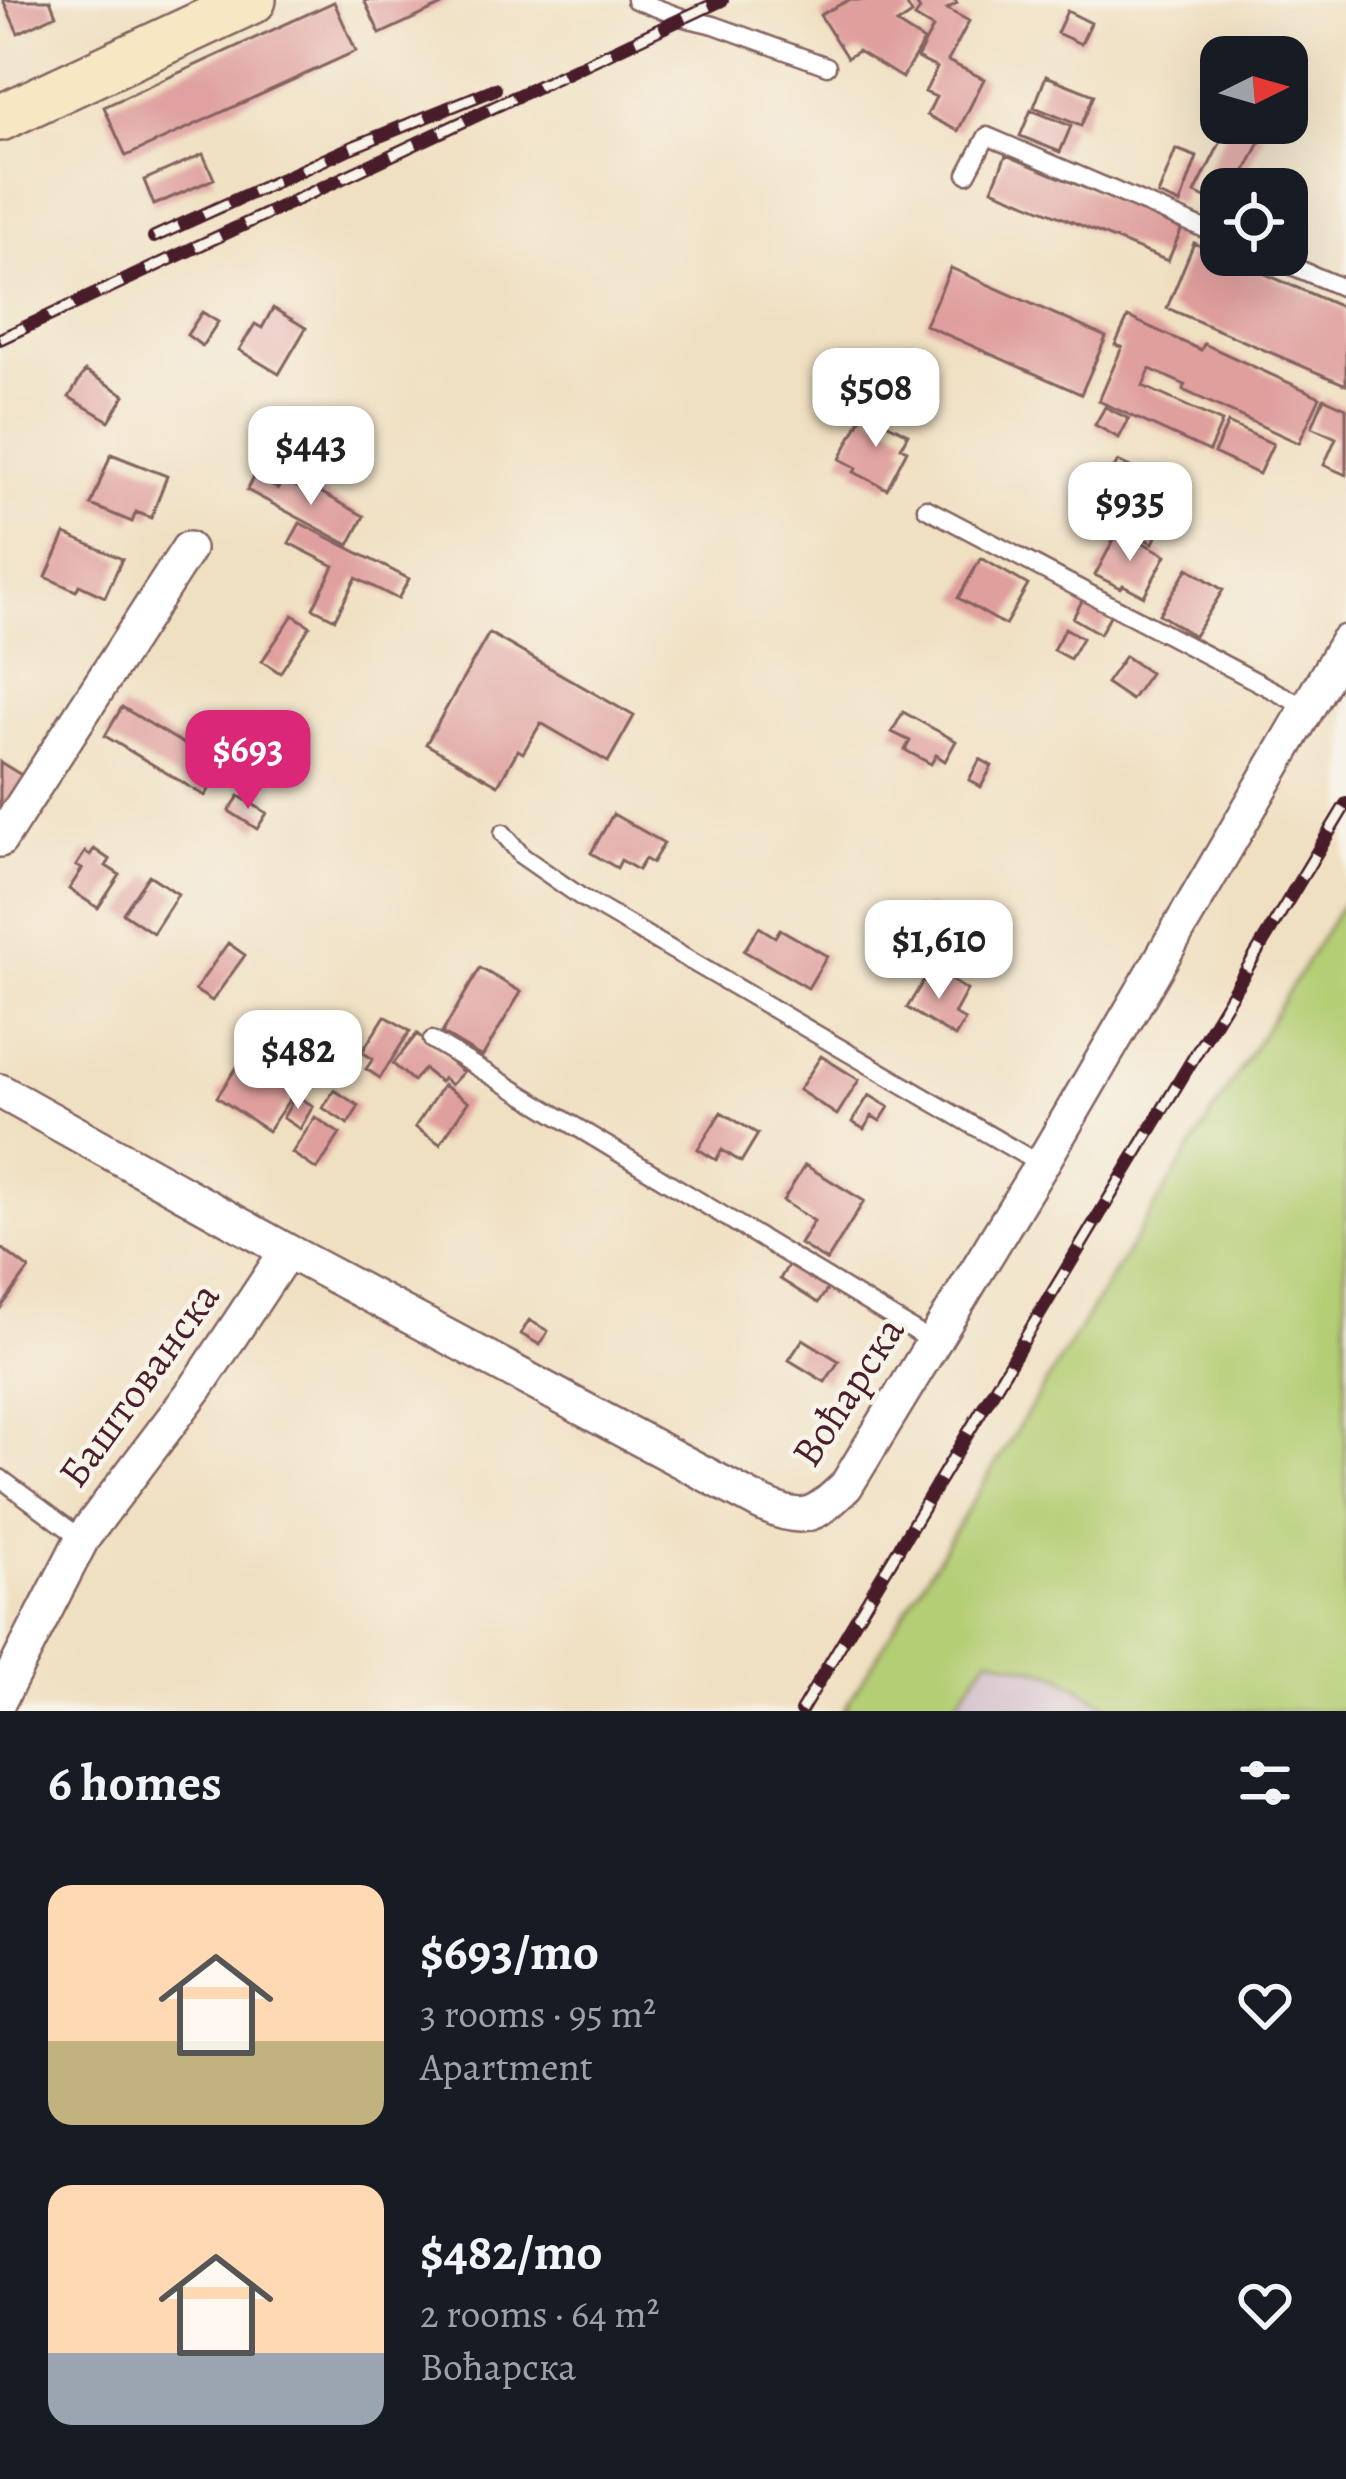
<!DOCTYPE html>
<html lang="en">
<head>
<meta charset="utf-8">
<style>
	body { margin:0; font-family:Alegreya,serif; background:#20242c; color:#f1f3f6; height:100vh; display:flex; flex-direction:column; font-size:45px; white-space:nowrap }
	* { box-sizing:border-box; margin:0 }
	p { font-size:39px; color:#9ea1a6 }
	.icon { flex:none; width:66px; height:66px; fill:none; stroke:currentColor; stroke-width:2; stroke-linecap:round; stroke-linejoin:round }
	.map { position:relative; height:1711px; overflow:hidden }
	.side { display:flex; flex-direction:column; background:#171b24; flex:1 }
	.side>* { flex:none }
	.needle { width:78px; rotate:85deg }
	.buttons { position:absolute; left:1200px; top:36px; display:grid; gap:24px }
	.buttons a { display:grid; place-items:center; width:108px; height:108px; border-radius:24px; background:#171b24; box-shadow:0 12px 48px #0002; font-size:60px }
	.price { position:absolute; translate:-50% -102px; padding:0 27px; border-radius:24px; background:#fff; color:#222; font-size:39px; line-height:78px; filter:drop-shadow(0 3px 6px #0008) }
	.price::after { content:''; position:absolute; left:50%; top:72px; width:36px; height:27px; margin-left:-18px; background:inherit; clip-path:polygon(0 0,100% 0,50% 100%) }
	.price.active { background:#db2777; color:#fff }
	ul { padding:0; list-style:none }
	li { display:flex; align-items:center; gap:36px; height:300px; padding:0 48px }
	li span { display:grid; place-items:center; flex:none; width:336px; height:240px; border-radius:24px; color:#555 }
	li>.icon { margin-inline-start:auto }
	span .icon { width:144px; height:144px; fill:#fffc; stroke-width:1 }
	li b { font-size:51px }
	h2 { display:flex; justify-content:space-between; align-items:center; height:144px; padding:0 48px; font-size:51px }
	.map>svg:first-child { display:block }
</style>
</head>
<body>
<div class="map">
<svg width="1346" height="1711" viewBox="0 0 1346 1711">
	<rect width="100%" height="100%" fill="#f7f3e8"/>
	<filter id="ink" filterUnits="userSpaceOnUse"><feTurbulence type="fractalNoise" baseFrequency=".00833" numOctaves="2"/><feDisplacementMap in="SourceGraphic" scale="24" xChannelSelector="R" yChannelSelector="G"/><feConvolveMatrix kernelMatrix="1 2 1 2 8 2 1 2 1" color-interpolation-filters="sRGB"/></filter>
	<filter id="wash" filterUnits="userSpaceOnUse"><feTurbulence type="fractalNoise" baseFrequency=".004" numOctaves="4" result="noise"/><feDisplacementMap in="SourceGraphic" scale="48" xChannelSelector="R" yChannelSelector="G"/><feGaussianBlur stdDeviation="2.7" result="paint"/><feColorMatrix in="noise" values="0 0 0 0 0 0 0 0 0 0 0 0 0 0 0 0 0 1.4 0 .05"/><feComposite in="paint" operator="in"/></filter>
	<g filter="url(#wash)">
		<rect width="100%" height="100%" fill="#f0e0c2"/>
		<path fill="#d1bdcb" d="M989 1657 1057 1674 1117 1711H950Z"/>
		<path fill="#b4ce74" stroke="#7f7650" stroke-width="3" d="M1346 898V1711H1117L1057 1674 989 1657 950 1711H843Z"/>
		<g id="blocks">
			<path fill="#df9f9d" d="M3 0H50L56 15 18 33Z
				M364 0H453L380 34Z
				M849 0H904L912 14 897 24 924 41 902 78 858 51 847 58 820 15Z
				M914 0H955L957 3 947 9 969 21 948 61 984 79 958 131 927 115 936 97 925 92 937 68 917 58 933 28 915 17 920 10Z
				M334 2 356 51 126 156 104 107Z
				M1067 11 1091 23 1081 44 1057 33Z
				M1046 76 1094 95 1081 126 1034 107Z
				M1031 110 1071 126 1060 152 1020 136Z
				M1230 123H1242L1264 134 1237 189H1221V206L1195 193Z
				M1176 149 1197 157 1180 204 1158 195Z
				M203 154 214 179 154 205 144 180Z
				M1006 155 1182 228 1168 261 992 189Z
				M1194 243 1346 309V385L1167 308Z
				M951 268 1106 337 1081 394 925 325Z
				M273 308 306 328 279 374 239 350 255 324 262 328Z
				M202 312 218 322 202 346 187 335Z
				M1128 317 1201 350 1204 344 1320 397 1299 443 1183 390 1185 385 1150 369 1143 386 1222 422 1209 451 1099 401 1122 347 1115 345Z
				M85 371 125 395 109 421 69 397Z
				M1324 398 1346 408V475L1324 465 1336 438 1312 427Z
				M1105 407 1129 419 1119 438 1095 425Z
				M864 412 908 434 901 447 907 450 887 489 854 472 857 468 840 459Z
				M1228 423 1273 444 1259 474 1214 453Z
				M111 454 167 476 151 518 136 512 132 522 91 505Z
				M1118 461 1132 468 1127 478 1173 501 1153 543 1107 521 1117 501 1101 494Z
				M254 476 278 489 283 479 301 489 304 483 364 516 349 545 247 490Z
				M300 523 409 579 398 599 356 578 335 619 313 608 334 566 289 543Z
				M1119 530 1166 555 1144 596 1123 585 1121 588 1095 575Z
				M65 534 122 559 105 597 79 585 76 591 46 577Z
				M981 558 1028 585 1005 625 958 598Z
				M1188 568 1223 590 1194 636 1159 614Z
				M1084 597 1112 612 1100 634 1073 618Z
				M293 615 310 626 280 673 262 661Z
				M1065 628 1082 638 1070 659 1053 650Z
				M489 633 634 716 608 762 541 723 523 753 518 750 498 785 426 744Z
				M1125 656 1150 673 1131 700 1106 683Z
				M122 707 222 767 205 796 105 736Z
				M903 712 956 741 945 761 936 755 931 764 905 750 910 741 892 732Z
				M980 759 992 766 981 787 969 780Z
				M0 762 31 781 0 823Z
				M239 796 267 813 257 829 229 811Z
				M613 814 664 843 652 863 645 859 638 870 621 860 617 868 591 853Z
				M94 849 110 860 106 866 120 875 98 908 69 889 82 869 76 866 85 852 90 855Z
				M149 875 178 894 153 933 123 913Z
				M927 905 992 938 975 973 909 939Z
				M759 927 775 937 780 929 827 956 808 988 744 951Z
				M228 943 245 955 212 1001 195 990Z
				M480 968 521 992 482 1057 442 1033Z
				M931 968 967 990 954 1014 965 1020 955 1037 907 1008Z
				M385 1016 410 1031 380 1078 366 1069 373 1059 362 1052Z
				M417 1034 463 1072 451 1085 443 1078 440 1082 424 1069 413 1081 393 1064Z
				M247 1052 263 1063 269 1054 304 1078 268 1131 217 1097Z
				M821 1056 859 1080 837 1115 799 1090Z
				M443 1085 468 1102 440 1144 415 1127Z
				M334 1090 359 1106 348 1124 323 1108Z
				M296 1095 313 1106 300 1129 283 1118Z
				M869 1095 889 1107 880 1121 872 1116 864 1129 852 1122Z
				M721 1112 758 1134 741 1162 722 1150 716 1160 698 1149Z
				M315 1117 340 1134 317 1170 292 1153Z
				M805 1165 864 1201 827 1261 800 1244 814 1221 783 1201Z
				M0 1247 29 1269 0 1309Z
				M790 1262 829 1287 818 1303 780 1279Z
				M529 1320 548 1331 540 1345 521 1334Z
				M803 1339 839 1361 825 1382 789 1360Z"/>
		</g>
	</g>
	<g filter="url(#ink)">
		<use href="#blocks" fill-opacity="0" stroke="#846360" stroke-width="3"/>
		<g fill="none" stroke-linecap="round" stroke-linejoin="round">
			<g stroke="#846360" stroke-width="21">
				<path id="lane" d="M635 0 684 18 714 25 827 66
					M967 174 987 136 1221 236
					M1266 255 1346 289
					M926 508 1307 708
					M503 833 522 856 581 897 1041 1165
					M432 1040 933 1342
					M0 1478 82 1539"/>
			</g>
			<g stroke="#846360" stroke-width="38">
				<path id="street" d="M0 840 188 549
					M0 1091 287 1251 758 1502C802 1523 812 1519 846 1486L1041 1165 1346 642
					M0 1699 82 1539 196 1388 287 1251"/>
			</g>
			<g stroke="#846360" stroke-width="50">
				<path id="secondary" d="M0 118 253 0"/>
			</g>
			<use href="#lane" stroke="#fff" stroke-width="16"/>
			<use href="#street" stroke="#fff" stroke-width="33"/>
			<use href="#secondary" stroke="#f7e8c3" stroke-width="45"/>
			<g stroke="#4a1f2b" stroke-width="14">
				<path id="rail" d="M154 237 350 148 495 89
					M0 339 722 0
					M801 1711 1346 804"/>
			</g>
			<use href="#rail" stroke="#f7f3e8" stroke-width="9" stroke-dasharray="27" stroke-linecap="butt"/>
		</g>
	</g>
	<g text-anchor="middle" stroke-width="9" stroke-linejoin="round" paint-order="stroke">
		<g font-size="42" fill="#4a1f2b" stroke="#f7f3e8">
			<text transform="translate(138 1384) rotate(-54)" y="15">Баштованска</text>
			<text transform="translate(847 1391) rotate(-57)" y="15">Воћарска</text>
		</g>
	</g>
</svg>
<div class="buttons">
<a><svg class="needle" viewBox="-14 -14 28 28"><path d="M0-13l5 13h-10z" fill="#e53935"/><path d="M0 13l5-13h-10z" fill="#9ea1a6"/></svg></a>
<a><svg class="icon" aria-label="locate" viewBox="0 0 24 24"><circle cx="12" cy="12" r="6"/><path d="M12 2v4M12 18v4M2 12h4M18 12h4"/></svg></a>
</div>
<b class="price" style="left:876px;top:450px">$508</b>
<b class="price" style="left:311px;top:508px">$443</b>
<b class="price" style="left:1130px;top:564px">$935</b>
<b class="price active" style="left:248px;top:812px">$693</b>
<b class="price" style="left:939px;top:1002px">$1,610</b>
<b class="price" style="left:298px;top:1112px">$482</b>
</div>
<section class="side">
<h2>6 homes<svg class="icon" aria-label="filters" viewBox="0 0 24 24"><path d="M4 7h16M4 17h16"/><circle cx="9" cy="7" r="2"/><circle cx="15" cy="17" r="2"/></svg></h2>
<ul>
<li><span style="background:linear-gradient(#ffd9b3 65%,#c2b280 0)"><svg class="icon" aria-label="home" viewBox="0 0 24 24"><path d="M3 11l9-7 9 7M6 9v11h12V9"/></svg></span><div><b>$693/mo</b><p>3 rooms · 95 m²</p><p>Apartment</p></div><svg class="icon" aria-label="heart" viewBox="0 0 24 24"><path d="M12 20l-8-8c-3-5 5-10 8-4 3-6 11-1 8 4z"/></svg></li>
<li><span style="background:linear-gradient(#ffd9b3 70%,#9aa5b1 0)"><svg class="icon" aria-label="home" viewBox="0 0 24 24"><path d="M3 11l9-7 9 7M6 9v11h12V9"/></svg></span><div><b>$482/mo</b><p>2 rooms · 64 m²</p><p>Воћарска</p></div><svg class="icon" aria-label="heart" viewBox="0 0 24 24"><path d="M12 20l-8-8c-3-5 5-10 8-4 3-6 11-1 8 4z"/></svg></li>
</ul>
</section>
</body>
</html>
